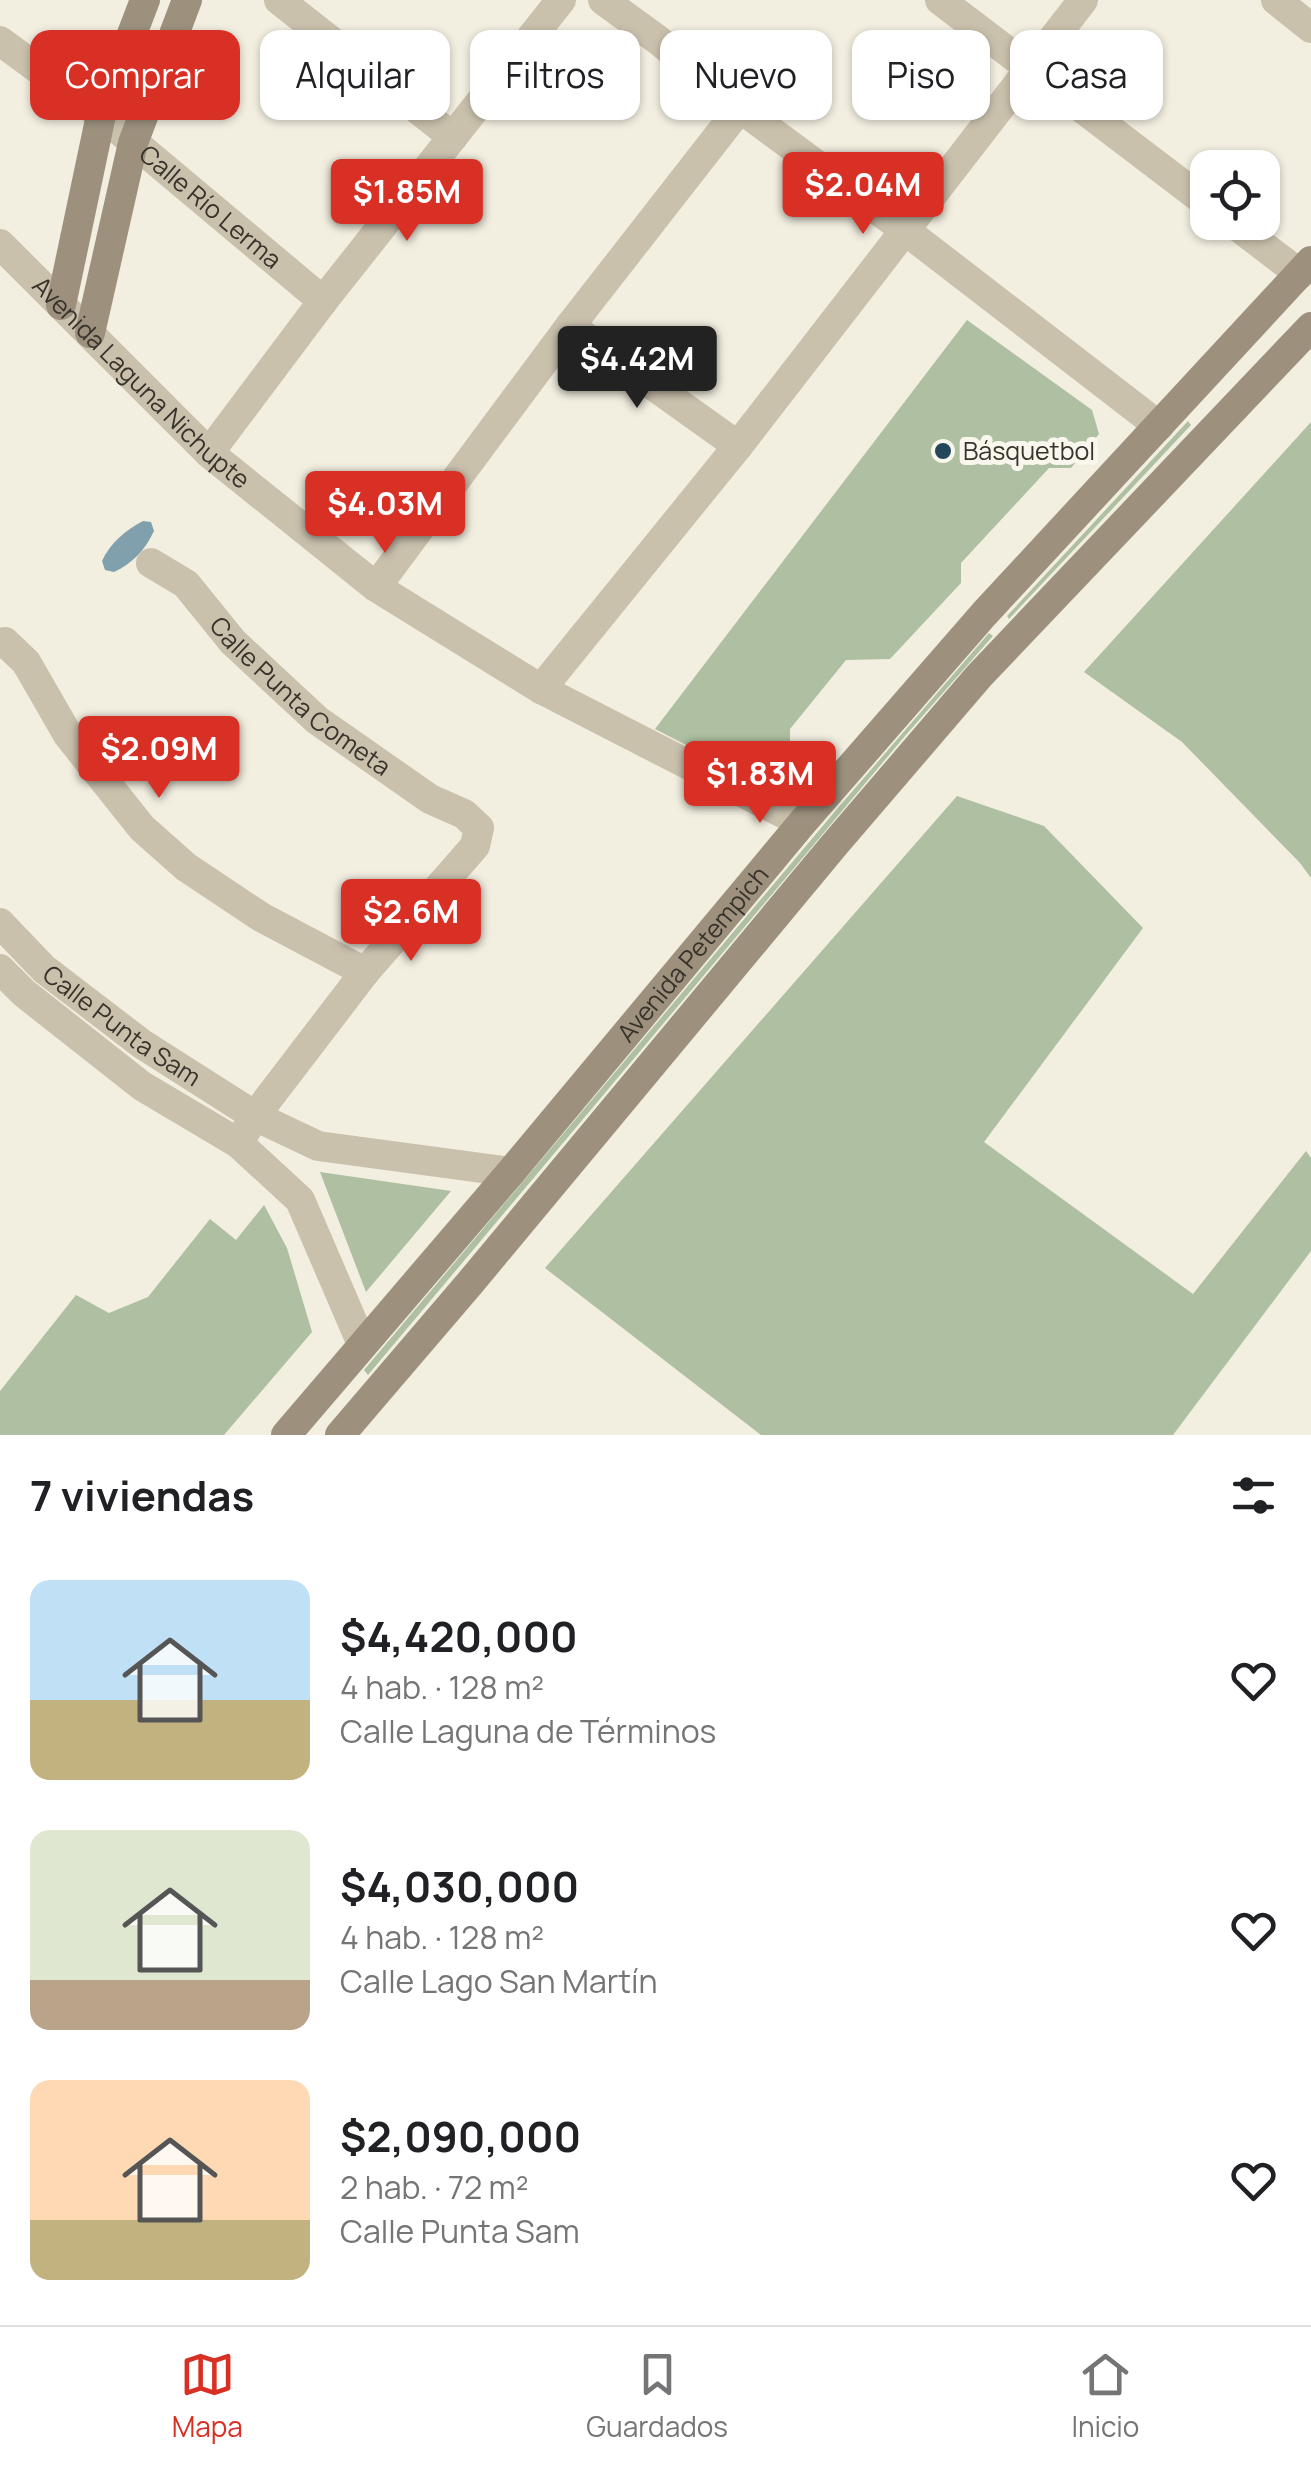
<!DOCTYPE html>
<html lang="es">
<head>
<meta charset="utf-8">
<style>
	body { margin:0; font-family:Manrope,sans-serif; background:#f2f2f2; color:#202124; height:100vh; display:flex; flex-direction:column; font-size:38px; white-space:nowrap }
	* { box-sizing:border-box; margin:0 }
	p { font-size:32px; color:#757577 }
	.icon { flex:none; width:55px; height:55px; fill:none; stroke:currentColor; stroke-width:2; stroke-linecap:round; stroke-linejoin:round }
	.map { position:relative; height:1435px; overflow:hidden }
	.details { display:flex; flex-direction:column; background:#fff; flex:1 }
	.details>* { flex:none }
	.banner { position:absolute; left:30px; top:30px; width:1252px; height:90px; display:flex; gap:20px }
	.tools { position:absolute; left:1190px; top:150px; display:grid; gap:20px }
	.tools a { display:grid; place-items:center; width:90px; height:90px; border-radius:20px; background:#fff; box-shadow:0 2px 8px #0004; font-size:50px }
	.price { position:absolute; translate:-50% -85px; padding:0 22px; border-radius:10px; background:#d93025; color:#fff; font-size:32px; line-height:65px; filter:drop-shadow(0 2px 5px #0008) }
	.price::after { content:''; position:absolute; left:50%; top:60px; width:30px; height:22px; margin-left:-15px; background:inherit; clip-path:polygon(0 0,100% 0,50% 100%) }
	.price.selected { background:#222; color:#fff }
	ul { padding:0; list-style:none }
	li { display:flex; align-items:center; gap:30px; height:250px; padding:0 30px }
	li span { display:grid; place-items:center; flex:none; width:280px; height:200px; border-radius:20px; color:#555 }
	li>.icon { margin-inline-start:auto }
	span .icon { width:120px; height:120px; fill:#fffc; stroke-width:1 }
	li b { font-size:42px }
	h2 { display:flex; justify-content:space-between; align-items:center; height:120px; padding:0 30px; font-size:42px }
	.pill { padding:0 35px; border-radius:20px; background:#fff; box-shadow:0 2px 8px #0004; font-size:35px; line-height:90px }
	.pill.selected { background:#d93025; color:#fff }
	.tab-bar { display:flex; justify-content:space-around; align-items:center; height:140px; border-top:2px solid #e0e0e0; background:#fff; font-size:28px; color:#757577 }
	.tab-bar a { display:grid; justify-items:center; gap:5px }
	.tab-bar .selected { color:#d93025 }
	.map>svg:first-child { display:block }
</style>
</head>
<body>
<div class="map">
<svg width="1311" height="1435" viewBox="0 0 1311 1435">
	<rect width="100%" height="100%" fill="#f2eee0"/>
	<path fill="#aec0a1" d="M967 320 1092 410 1099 434 1071 468H1049L961 563V583L890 659 846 660 790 729V777L762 766 752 779 655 729Z
		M1188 421 1191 425 1009 619 1007 616Z
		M1311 422V878L1300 863 1182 742 1084 672Z
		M989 633 993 636 905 736 368 1375 364 1370 837 809Z
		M957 796 1044 826 1143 928 984 1142 1193 1294 1306 1151 1311 1158V1251L1173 1435H761L545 1268Z
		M320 1172 451 1191 366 1292Z
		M264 1205 287 1248 312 1332 224 1435H0V1391L76 1295 109 1313 148 1297 210 1219 236 1240Z"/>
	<path fill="#81a0ad" d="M143 521 151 522 154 531C145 550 133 563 114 572L105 570 102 561C110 543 126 530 143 521Z"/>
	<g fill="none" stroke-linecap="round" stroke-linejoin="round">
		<g stroke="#cac1ad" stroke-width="30">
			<path d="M279 0 453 137"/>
			<path d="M603 0 658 40 740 108 906 231 1159 426"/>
			<path d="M940 0 1208 204"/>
			<path d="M1276 0 1311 28"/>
			<path id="s1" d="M0 41 101 115 323 301"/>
			<path d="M1232 222 1300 274"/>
			<path id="s2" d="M0 244 209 453 376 587 541 689 802 823"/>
			<path d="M570 326 738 446"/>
			<path d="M209 453 323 301 561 0"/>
			<path id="s3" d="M151 563 186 584 233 642 317 720 430 799 464 814 479 828 475 846 365 972 255 1116 238 1143"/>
			<path d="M376 587 570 326 740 108"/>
			<path d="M0 643 5 642 26 662 68 735 142 828 186 867 261 917 365 972"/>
			<path d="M541 689 738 446 1083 0"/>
			<path id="s4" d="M0 923 44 969 142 1044 255 1116 318 1146 511 1172"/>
			<path d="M0 969 24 993 142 1086 238 1143 300 1200 362 1344"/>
		</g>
		<g stroke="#9d917e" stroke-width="30">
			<path d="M61 305 101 115 145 0"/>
			<path d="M90 333 133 143 187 0"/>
			<path id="s5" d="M286 1435 511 1172 802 823 984 614 1311 261"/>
			<path d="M340 1435 470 1283 835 844 979 676 1311 327"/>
		</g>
	</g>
	<circle fill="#234658" stroke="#f9f7ed" stroke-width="4" cx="943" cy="451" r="10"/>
	<g text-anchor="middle" stroke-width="10" stroke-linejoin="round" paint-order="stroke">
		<g font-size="25" fill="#38332b" stroke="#f9f7ed">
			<text dy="9" stroke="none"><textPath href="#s1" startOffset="268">Calle Río Lerma</textPath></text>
			<text dy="9" stroke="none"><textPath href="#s2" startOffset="198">Avenida Laguna Nichupte</textPath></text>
			<text dy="9" stroke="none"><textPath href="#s3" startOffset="202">Calle Punta Cometa</textPath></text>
			<text dy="9" stroke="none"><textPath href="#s5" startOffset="630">Avenida Petempich</textPath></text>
			<text dy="9" stroke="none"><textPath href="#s4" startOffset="160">Calle Punta Sam</textPath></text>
		</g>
		<g font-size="25" fill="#38332b" stroke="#f9f7ed" text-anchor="start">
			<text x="963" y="460">Básquetbol</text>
		</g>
	</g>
</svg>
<div class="tools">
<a><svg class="icon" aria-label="locate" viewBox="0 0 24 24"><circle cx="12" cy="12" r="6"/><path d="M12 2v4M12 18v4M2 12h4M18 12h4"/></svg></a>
</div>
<b class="price" style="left:863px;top:237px">$2.04M</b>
<b class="price" style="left:407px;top:244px">$1.85M</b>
<b class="price selected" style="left:637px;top:411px">$4.42M</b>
<b class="price" style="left:385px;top:556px">$4.03M</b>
<b class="price" style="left:159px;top:801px">$2.09M</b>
<b class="price" style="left:760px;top:826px">$1.83M</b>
<b class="price" style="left:411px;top:964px">$2.6M</b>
<div class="banner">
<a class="pill selected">Comprar</a>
<a class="pill">Alquilar</a>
<a class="pill">Filtros</a>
<a class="pill">Nuevo</a>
<a class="pill">Piso</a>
<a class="pill">Casa</a>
</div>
</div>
<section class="details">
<h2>7 viviendas<svg class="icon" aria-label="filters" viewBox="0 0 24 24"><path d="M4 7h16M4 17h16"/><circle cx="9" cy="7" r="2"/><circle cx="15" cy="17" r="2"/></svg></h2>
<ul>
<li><span style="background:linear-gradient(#bfe0f5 60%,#c2b280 0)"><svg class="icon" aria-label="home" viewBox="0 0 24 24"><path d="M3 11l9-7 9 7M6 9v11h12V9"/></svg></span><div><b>$4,420,000</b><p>4 hab. · 128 m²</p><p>Calle Laguna de Términos</p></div><svg class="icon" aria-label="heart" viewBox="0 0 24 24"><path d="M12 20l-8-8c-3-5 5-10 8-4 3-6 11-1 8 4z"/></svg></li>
<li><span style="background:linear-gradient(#dfe7d0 75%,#b9a48a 0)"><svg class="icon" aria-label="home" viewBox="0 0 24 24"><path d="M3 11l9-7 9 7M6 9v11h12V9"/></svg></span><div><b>$4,030,000</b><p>4 hab. · 128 m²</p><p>Calle Lago San Martín</p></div><svg class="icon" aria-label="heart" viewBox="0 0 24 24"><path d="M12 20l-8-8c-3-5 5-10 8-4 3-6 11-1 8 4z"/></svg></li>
<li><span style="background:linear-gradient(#ffd9b3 70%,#c2b280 0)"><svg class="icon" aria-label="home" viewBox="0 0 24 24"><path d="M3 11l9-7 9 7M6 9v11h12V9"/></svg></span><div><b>$2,090,000</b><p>2 hab. · 72 m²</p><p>Calle Punta Sam</p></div><svg class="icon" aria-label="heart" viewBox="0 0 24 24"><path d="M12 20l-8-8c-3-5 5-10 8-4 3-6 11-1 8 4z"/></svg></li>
</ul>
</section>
<nav class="tab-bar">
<a class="selected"><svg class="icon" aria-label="map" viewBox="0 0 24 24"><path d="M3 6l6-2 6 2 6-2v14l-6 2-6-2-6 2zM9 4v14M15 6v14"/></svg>Mapa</a>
<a><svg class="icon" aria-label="saved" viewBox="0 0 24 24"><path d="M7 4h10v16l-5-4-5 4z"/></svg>Guardados</a>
<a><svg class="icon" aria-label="home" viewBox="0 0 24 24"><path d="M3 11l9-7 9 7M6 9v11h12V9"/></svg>Inicio</a>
</nav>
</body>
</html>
